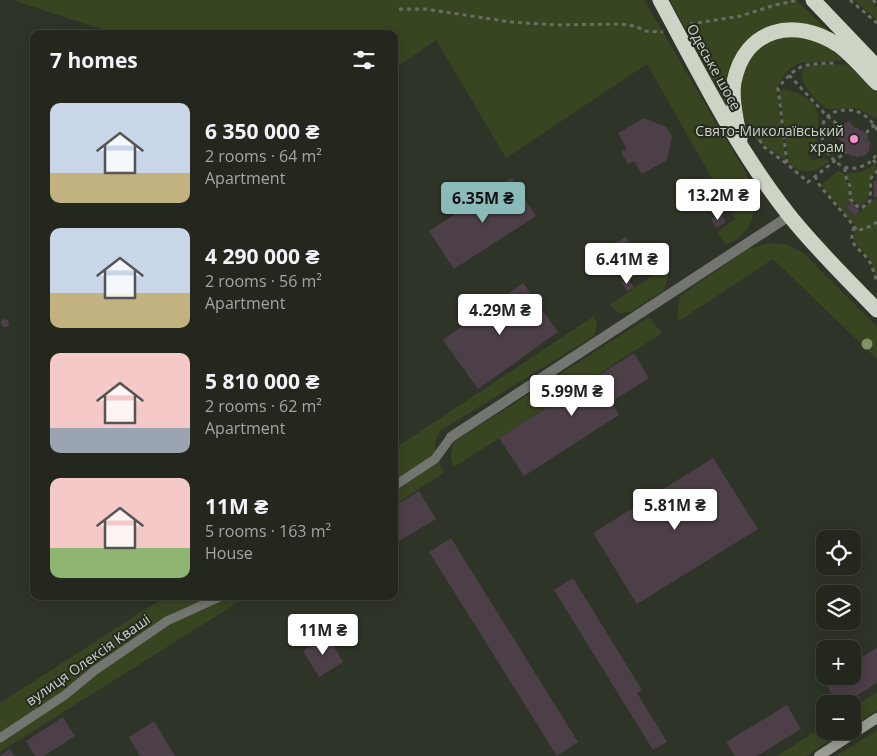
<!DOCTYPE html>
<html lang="en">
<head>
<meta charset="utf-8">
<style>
	body { margin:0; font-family:"Open Sans",sans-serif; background:#2b2f27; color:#f1f3f6; height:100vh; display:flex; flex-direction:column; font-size:19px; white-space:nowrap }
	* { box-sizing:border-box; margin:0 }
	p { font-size:16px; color:#a3a5a4 }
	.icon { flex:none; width:28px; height:28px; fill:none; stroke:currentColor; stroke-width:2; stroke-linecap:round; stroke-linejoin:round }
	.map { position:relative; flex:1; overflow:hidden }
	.drawer { position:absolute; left:30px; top:30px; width:368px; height:570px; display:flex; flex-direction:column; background:#23271e; border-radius:10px; box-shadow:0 2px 12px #0003,0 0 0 1px #40443c }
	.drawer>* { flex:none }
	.fabs { position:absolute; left:816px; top:530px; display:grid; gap:10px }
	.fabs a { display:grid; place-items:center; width:45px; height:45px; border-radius:10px; background:#23271e; box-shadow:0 2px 12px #0003,0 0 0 1px #40443c; font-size:25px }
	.price { position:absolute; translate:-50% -42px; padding:0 11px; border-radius:5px; background:#fff; color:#222; font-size:16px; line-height:32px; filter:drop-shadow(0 1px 2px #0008) }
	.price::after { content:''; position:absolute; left:50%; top:30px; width:15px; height:11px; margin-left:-8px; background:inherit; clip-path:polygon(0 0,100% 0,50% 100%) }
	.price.active { background:#8bbbb9; color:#111 }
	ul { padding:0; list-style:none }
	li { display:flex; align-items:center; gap:15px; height:125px; padding:0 20px }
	li span { display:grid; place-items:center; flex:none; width:140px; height:100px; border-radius:10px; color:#555 }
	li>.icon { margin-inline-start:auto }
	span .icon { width:60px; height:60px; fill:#fffc; stroke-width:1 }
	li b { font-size:21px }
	h2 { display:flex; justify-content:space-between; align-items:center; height:60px; padding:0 20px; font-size:21px }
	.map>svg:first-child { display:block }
</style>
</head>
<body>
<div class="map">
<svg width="877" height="756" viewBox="0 0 877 756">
	<rect width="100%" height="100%" fill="#2f3428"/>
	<path fill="#384521" d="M13 0H644L747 175C749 180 752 185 753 190 757 205 753 228 739 237 735 241 731 244 726 244L717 232 735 219 647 64 506 158 436 40 394 69V34H116Z
		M670 0H796L827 30 758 34 729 114Z
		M854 0H870L877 7V20Z
		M785 35 822 41 843 59 840 61 799 63C787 69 777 80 777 94L786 160 756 140 740 110 739 96 744 66 764 43Z
		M844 64 849 66 877 92V117L876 118 856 108 828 109C819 104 793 79 805 68 810 63 836 65 844 64Z
		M783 89C805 94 821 102 818 127 818 131 818 138 816 142 814 148 809 148 808 155L812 160C819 160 824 155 829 162 816 172 801 176 789 163L779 94V91Z
		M875 164 877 169C862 185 877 196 860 207L851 199 850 186 846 173 862 172Z
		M838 171 844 173 849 187 850 202 845 207 853 216 861 212C863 206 871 201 877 199V281L871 261 854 241 855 225 821 185Z
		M769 243 785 244 802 252 877 327V359L773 259 679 321 677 315 680 296 748 249Z
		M663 268 668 276 664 290 630 312 619 313 610 305Z
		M594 316 597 324 594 336 440 431C430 450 436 455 444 473L394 505V449Z
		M649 317 662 333 454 467C449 458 451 452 454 442Z
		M166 596H248L0 752V703Z
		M877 692V710L853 726V707Z
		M825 725V731H844L806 756H777Z
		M877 730V756H836Z"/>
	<path fill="#4d3f47" d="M644 118 666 127 672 136 667 160 642 174 634 161 628 164 621 152 627 149 618 133Z
		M849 121 855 128 857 127 861 131 862 130 869 137 867 138 871 144 869 146V151L865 156H858L857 158 855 156 853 157 850 154 849 155 840 144 842 142 834 134 840 130 838 129 840 126Z
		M512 178 536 216 454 269 429 231Z
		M874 181H877V197H874Z
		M852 202 860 211 854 216 846 207Z
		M720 213 726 222 716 228 711 219Z
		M626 237 644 269 634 276 615 243Z
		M627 278 634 287 627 291 621 282Z
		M523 283 558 332 478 389 443 340Z
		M1 323a4 4 0 1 1 8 0a4 4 0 1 1-8 0Z
		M634 353 649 378 611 402 619 415 524 476 499 438Z
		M713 458 758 529 637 604 593 533Z
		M419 491 436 519 394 544V506Z
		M451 538 578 742 557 756 429 552Z
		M573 578 642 690 637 693 667 742 653 750 554 590Z
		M328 636 343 662 319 677 303 651Z
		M877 648V683L843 704H838L824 681 831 676H852V663Z
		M787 705 801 729 757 756H735L726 742Z
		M63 717 75 736 44 756H35L26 741Z
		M154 721 175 756H140L129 737Z
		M10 749 14 756H0Z"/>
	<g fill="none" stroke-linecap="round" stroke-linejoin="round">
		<path stroke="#696d63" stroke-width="3" stroke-dasharray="4 4" stroke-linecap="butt" d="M850 0 877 23
			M873 0 877 4
			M399 9H425L511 22 556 25 620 24 634 26 646 31 663 32
			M690 24 741 16 775 5 798 0
			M789 75 827 116 840 126
			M877 130C872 120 862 111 850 110 799 107 826 179 860 167 868 164 873 161 877 153
			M755 133 764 147 787 164 808 182 846 152
			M866 133 877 122
			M873 160 877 164
			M787 163 778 88C799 62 805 64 837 63
			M845 168V175L850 186V199L859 208H862L870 201 871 178 877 171
			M815 176 820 186 854 226 857 231 871 226 877 222
			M854 227C847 247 860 247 869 261 873 267 874 275 877 281"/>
		<path stroke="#737670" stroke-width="9" d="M394 486 435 459 451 437
			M0 738 65 695 94 671 167 621 222 596"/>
		<path stroke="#737670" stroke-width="10" d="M451 437 789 216"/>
		<path stroke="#989c93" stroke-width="10" d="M819 756 877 718"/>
		<path stroke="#ced4c5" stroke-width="15" d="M660 0C700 74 736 148 789 215 816 249 847 279 877 310
			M813 0 877 67
			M740 139C737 122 731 100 734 82 745 27 795 17 838 45 852 55 865 71 877 83"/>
	</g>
	<circle fill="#809067" cx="867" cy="344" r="5.5"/>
	<circle fill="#f890cc" stroke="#252a1f" stroke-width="2" cx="854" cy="139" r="5"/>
	<g text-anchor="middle" stroke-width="4" stroke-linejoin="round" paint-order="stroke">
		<g font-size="14" fill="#cfd2cb" stroke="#252a1f">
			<text transform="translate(714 67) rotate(61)" y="5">Одеське шосе</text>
			<text transform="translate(88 660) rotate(-35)" y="5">вулиця Олексія Кваші</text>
		</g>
		<g font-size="14" fill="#cfd2cb" stroke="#252a1f" text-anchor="end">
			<text x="844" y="136">Свято-Миколаївський<tspan x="844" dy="16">храм</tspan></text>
		</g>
	</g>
</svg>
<div class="fabs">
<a><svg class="icon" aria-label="locate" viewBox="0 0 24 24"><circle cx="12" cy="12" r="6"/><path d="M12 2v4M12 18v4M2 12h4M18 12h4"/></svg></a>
<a><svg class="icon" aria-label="layers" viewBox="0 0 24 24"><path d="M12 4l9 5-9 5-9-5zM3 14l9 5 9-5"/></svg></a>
<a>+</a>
<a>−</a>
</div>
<b class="price" style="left:718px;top:221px">13.2M ₴</b>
<b class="price active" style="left:483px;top:224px">6.35M ₴</b>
<b class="price" style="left:627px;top:285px">6.41M ₴</b>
<b class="price" style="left:500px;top:336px">4.29M ₴</b>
<b class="price" style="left:572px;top:417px">5.99M ₴</b>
<b class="price" style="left:675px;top:531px">5.81M ₴</b>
<b class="price" style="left:323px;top:656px">11M ₴</b>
<section class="drawer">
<h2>7 homes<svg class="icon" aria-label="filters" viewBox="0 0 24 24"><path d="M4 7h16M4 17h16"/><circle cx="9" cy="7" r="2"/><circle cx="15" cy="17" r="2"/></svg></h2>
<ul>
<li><span style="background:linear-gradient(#c9d6e8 70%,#c2b280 0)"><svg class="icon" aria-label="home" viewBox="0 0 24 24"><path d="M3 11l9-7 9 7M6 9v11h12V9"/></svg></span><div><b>6 350 000 ₴</b><p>2 rooms · 64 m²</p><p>Apartment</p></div></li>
<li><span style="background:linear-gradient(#c9d6e8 65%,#c2b280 0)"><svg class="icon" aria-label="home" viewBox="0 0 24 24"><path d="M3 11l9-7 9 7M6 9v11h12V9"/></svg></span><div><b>4 290 000 ₴</b><p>2 rooms · 56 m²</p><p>Apartment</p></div></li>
<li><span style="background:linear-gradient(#f6c9c9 75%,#9aa5b1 0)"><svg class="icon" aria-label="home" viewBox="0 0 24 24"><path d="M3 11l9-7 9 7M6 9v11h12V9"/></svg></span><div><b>5 810 000 ₴</b><p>2 rooms · 62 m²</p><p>Apartment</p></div></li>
<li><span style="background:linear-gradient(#f6c9c9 70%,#8fb573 0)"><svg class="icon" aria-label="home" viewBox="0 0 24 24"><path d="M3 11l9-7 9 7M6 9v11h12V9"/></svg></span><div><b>11M ₴</b><p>5 rooms · 163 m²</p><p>House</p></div></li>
</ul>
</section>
</div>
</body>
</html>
